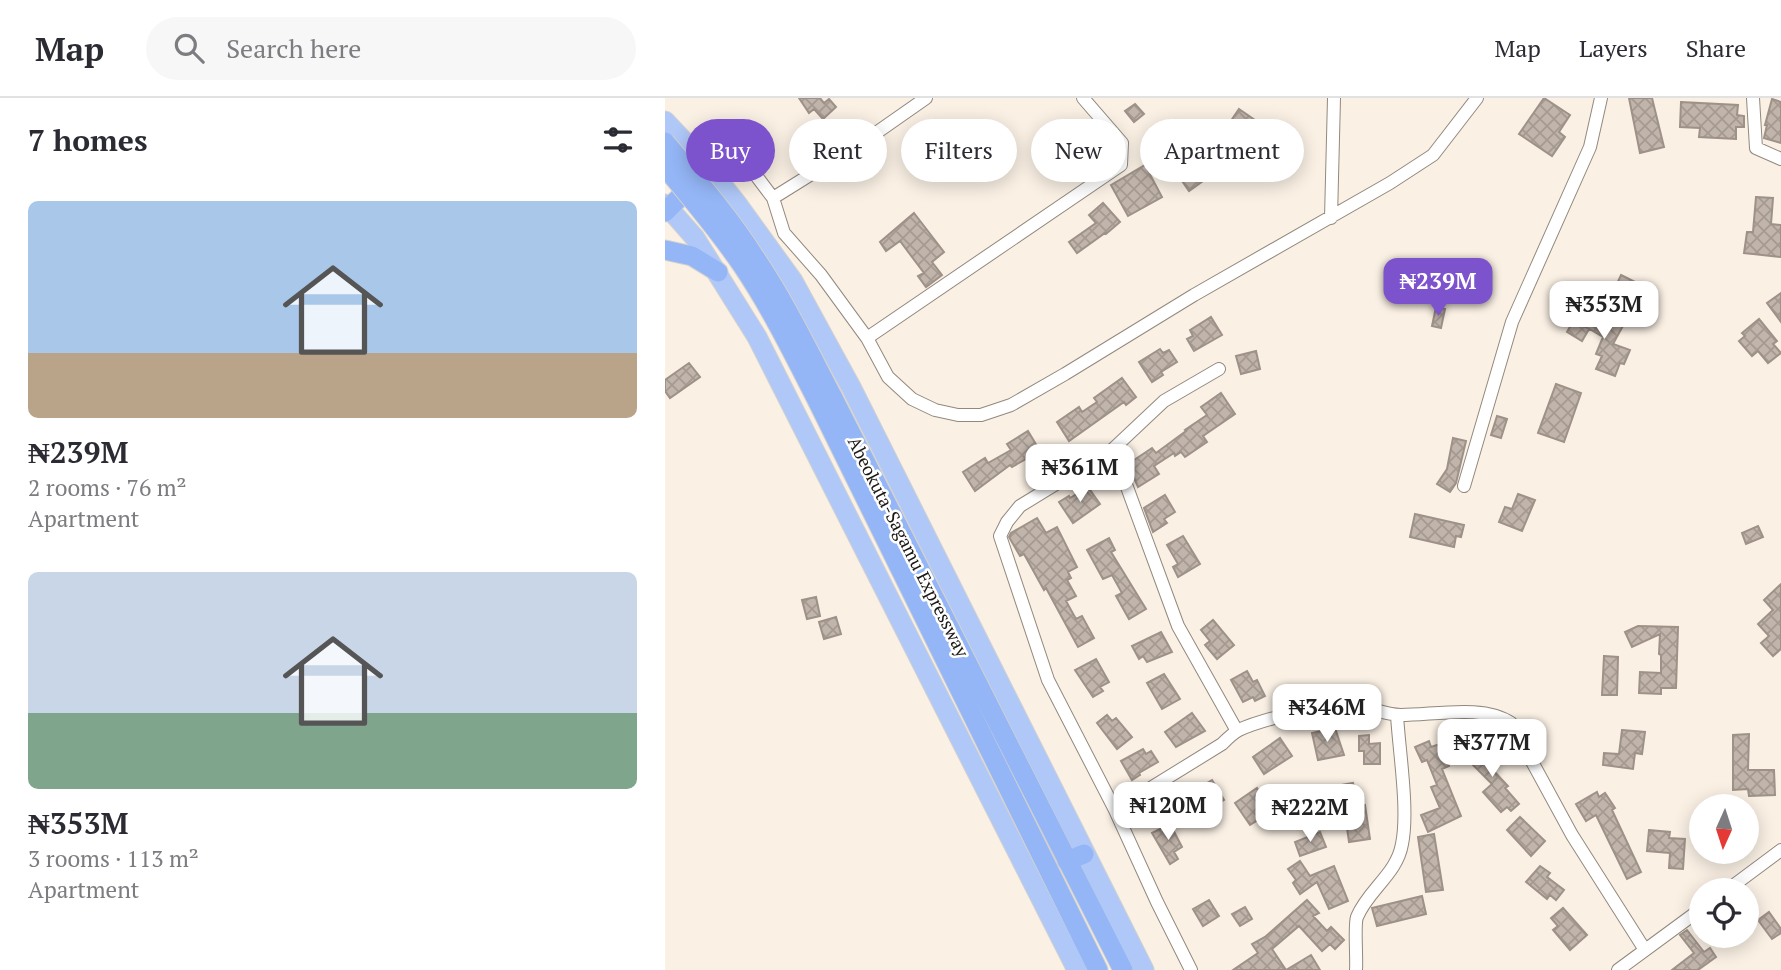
<!DOCTYPE html>
<html lang="en">
<head>
<meta charset="utf-8">
<style>
	body { margin:0; font-family:"PT Serif",serif; background:#f7f7f7; color:#2b2b33; height:100vh; display:flex; flex-direction:column; font-size:26px; white-space:nowrap }
	* { box-sizing:border-box; margin:0 }
	p { font-size:23px; color:#7c7c81 }
	.icon { flex:none; width:38px; height:38px; fill:none; stroke:currentColor; stroke-width:2; stroke-linecap:round; stroke-linejoin:round }
	.map { position:relative; flex:1; overflow:hidden }
	.sheet { display:flex; flex-direction:column; background:#fff; width:665px }
	.sheet>* { flex:none }
	.top-card { position:absolute; left:21px; top:21px; width:665px; height:63px; display:flex; gap:14px }
	.needle { width:46px; rotate:183deg }
	.tools { position:absolute; left:1024px; top:696px; display:grid; gap:14px }
	.tools a { display:grid; place-items:center; width:70px; height:70px; border-radius:50%; background:#fff; box-shadow:0 4px 18px #0003; font-size:35px }
	.price { position:absolute; translate:-50% -60px; padding:0 16px; border-radius:14px; background:#fff; color:#222; font-size:23px; line-height:46px; filter:drop-shadow(0 2px 4px #0008) }
	.price::after { content:''; position:absolute; left:50%; top:42px; width:21px; height:16px; margin-left:-10px; background:inherit; clip-path:polygon(0 0,100% 0,50% 100%) }
	.price.current { background:#7c53cc; color:#fff }
	ul { padding:0; list-style:none }
	li { display:grid; align-content:center; gap:14px; height:371px; padding:0 28px }
	li span { display:grid; place-items:center; height:217px; border-radius:10px; color:#555 }
	li>.icon { margin-inline-start:auto }
	span .icon { width:126px; height:126px; fill:#fffc; stroke-width:1 }
	li b { font-size:30px }
	h2 { display:flex; justify-content:space-between; align-items:center; height:84px; padding:0 28px; font-size:30px }
	.pill { padding:0 24px; border-radius:32px; background:#fff; box-shadow:0 4px 18px #0003; font-size:24px; line-height:63px }
	.pill.current { background:#7c53cc; color:#fff }
	header { display:flex; align-items:center; gap:42px; box-sizing:border-box; height:98px; padding:0 35px; background:#fff; border-bottom:2px solid #e1e1e2 }
	header strong { font-size:33px }
	nav { display:flex; gap:38px; margin-inline-start:auto; font-size:24px }
	.search { width:490px; height:63px; background:#f7f7f7; display:flex; align-items:center; gap:18px; box-sizing:border-box; padding:0 24px; border-radius:38px; color:#7c7c81; font-size:26px }
	main { display:flex; flex:1; min-height:0 }
	.map>svg:first-child { display:block }
</style>
</head>
<body>
<header>
<strong>Map</strong>
<div class="search"><svg class="icon" aria-label="search" viewBox="0 0 24 24"><circle cx="10" cy="10" r="6"/><path d="M15 15l6 6"/></svg>Search here</div>
<nav><a>Map</a><a>Layers</a><a>Share</a></nav>
</header>
<main>
<section class="sheet">
<h2>7 homes<svg class="icon" aria-label="filters" viewBox="0 0 24 24"><path d="M4 7h16M4 17h16"/><circle cx="9" cy="7" r="2"/><circle cx="15" cy="17" r="2"/></svg></h2>
<ul>
<li><span style="background:linear-gradient(#a9c7e8 70%,#b9a48a 0)"><svg class="icon" aria-label="home" viewBox="0 0 24 24"><path d="M3 11l9-7 9 7M6 9v11h12V9"/></svg></span><div><b>₦239M</b><p>2 rooms · 76 m²</p><p>Apartment</p></div></li>
<li><span style="background:linear-gradient(#c9d6e8 65%,#7fa58c 0)"><svg class="icon" aria-label="home" viewBox="0 0 24 24"><path d="M3 11l9-7 9 7M6 9v11h12V9"/></svg></span><div><b>₦353M</b><p>3 rooms · 113 m²</p><p>Apartment</p></div></li>
</ul>
</section>
<div class="map">
<svg width="1116" height="872" viewBox="0 0 1116 872">
	<defs>
		<pattern id="building-cross-hatch" width="8" height="8" patternUnits="userSpaceOnUse" patternTransform="scale(1.75)"><rect width="8" height="8" fill="#c1b4aa"/><path d="M0 0l8 8M0 8l8-8" fill="none" stroke="#a59a91"/></pattern>
	</defs>
	<rect width="100%" height="100%" fill="#faf0e4"/>
	<path fill="url(#building-cross-hatch)" stroke="#9e9188" stroke-width="2" d="M134 0H155L159 5 164 1 171 9 158 21 149 11 144 15Z
		M879 0 905 17 894 34 900 39 887 58 854 36Z
		M964 0H987L999 49 975 55Z
		M1107 1 1116 4V45L1099 40 1102 27H1100Z
		M1016 4 1073 7 1072 17 1079 18V29H1071V41L1034 39 1035 30 1015 29Z
		M470 6 479 16 469 24 460 13Z
		M574 11 600 29 591 42 594 44 589 51 585 48 579 56 555 39Z
		M534 62 545 78 524 93 513 77Z
		M480 67 497 99 463 118 446 87Z
		M1091 99 1108 100 1106 126 1116 127V159L1079 155 1082 134H1088Z
		M438 105 455 124 441 136 440 135 412 155 404 144 431 125 424 117Z
		M249 115 279 154 267 164 277 177 261 189 253 178 259 175 235 143 221 153 215 144Z
		M774 171 784 174 776 202 766 198Z
		M956 177 976 187 973 193 977 195 973 204 949 192Z
		M1116 195V224L1102 205Z
		M771 209 780 211 776 230 767 228Z
		M927 214 942 221 945 215 960 224 948 246 965 252 959 266 955 265 950 278 931 271 937 258 931 256 938 239 921 229 924 231 917 243 902 234 909 222 920 229Z
		M546 219 557 237 529 253 522 241 528 238 525 232Z
		M1094 221 1112 243 1108 246 1116 255 1103 265 1093 253 1087 258 1074 243 1080 238 1077 235Z
		M495 251 498 255 504 252 512 264 496 274 498 277 487 284 474 264Z
		M591 253 595 271 576 276 571 258Z
		M24 265 35 279 5 300 0 293V282Z
		M457 280 471 299 461 307 459 304 404 343 392 324 414 309 417 314 432 304 429 300Z
		M891 286 916 295 899 344 873 335Z
		M556 295 570 316 538 338 542 344 520 359 516 354 510 358 509 355 489 368 494 376 473 389 463 366 487 350 491 355 521 333 520 332 542 317 536 309Z
		M832 318 842 321 836 340 826 337Z
		M363 333 375 353 347 369 345 367 310 393 298 374 320 360 323 365 346 352 342 346Z
		M788 340 801 343 791 385 785 394 772 386 782 371Z
		M423 389 435 406 408 425 394 404 404 398 405 400Z
		M853 396 870 402 857 433 834 424 840 409 847 411Z
		M500 397 510 414 499 421 502 425 488 434 479 410Z
		M750 416 799 427 796 439 791 438 789 449 745 439Z
		M372 420 381 435 392 429 412 469 403 474 406 480 402 482 411 498 401 503 411 521 417 518 429 540 413 549 381 490 379 492 359 456 355 458 344 439 346 435Z
		M1093 428 1098 439 1081 446 1077 435Z
		M518 438 535 466 513 479 508 469 513 466 502 447Z
		M444 440 450 452 446 454 481 511 464 521 451 498 457 495 447 477 438 481 422 452Z
		M1116 486V551L1108 558 1096 545 1104 538 1093 526 1108 512 1099 502Z
		M151 499 155 518 142 521 137 502Z
		M171 519 176 536 159 541 154 524Z
		M548 522 569 547 552 561 540 547 545 543 536 532Z
		M973 528 1013 529 1011 590H996V596L974 595 975 574 996 575V557L994 556 995 536 967 549 960 534Z
		M496 534 507 554 482 564 478 558 474 561 467 548Z
		M939 558 953 559 952 597H937Z
		M431 561 444 584 435 589 438 593 428 599 410 572Z
		M582 573 588 584 592 582 600 598 590 603 588 599 578 604 566 582Z
		M499 576 515 601 497 611 482 585Z
		M527 615 540 633 511 649 500 634Z
		M442 617 447 623 451 620 467 639 452 651 432 625Z
		M670 630 679 657 653 662 647 635Z
		M957 632 980 634 977 656 970 655 968 671 938 667 939 655 954 656Z
		M1084 636 1083 672H1109L1110 697 1084 698 1083 691 1068 692V637Z
		M704 637V646L715 645V666H699V653H694V638Z
		M615 640 627 658 599 676 588 659Z
		M764 643 766 649 775 646 784 668 777 671 796 718 763 734 756 717 775 710 766 689 772 687 762 662 757 664 750 649Z
		M813 646 833 663 826 670 843 688 840 690 854 706 846 713 842 709 836 714 818 694 827 686 799 658Z
		M478 651 481 656 486 653 493 664 474 675 475 677 467 682 456 663Z
		M547 682 559 702 532 718 520 698Z
		M688 685 696 708 700 707 705 741 684 744 676 687Z
		M592 690 607 713 585 727 570 705Z
		M932 694 934 699 940 695 950 710 947 712 976 774 962 781 931 717 921 723 911 706Z
		M855 719 880 743 866 758 842 732Z
		M505 726 517 749 509 754 513 761 505 766 487 735Z
		M984 732 1005 734 1004 740 1020 741 1018 771 1004 770 1005 755 982 753Z
		M655 734 661 749 635 758 630 744Z
		M769 736 778 792 761 794 753 739Z
		M635 763 645 778 669 768 683 803 664 811 652 784 635 796 628 785 631 782 623 771Z
		M875 768 885 775 882 779 899 792 891 802 885 797 882 801 861 784Z
		M757 798 761 816 712 828 707 810Z
		M544 802 554 818 538 828 528 811Z
		M642 802 654 815 648 818 662 833 666 829 679 842 670 851 665 846 657 853 634 828 607 851 621 872 646 857 655 872H568L593 855 587 846 600 839Z
		M580 809 587 821 575 828 567 816Z
		M898 810 922 837 905 852 888 832 893 828 886 820Z
		M1104 814 1116 831V835L1107 841 1093 822Z
		M1022 832 1039 854 1045 850 1051 859 1033 872H1007L1029 855 1015 837Z"/>
	<g fill="none" stroke-linecap="round" stroke-linejoin="round">
		<g stroke="#92897e" stroke-width="14">
			<path id="minor" d="M1088 0 1091 50 1116 61
				M44 70 64 54 77 59 108 100 119 135 156 177 202 240 223 279 247 301 270 312 293 317H316L346 307 400 276 529 197 725 85 768 57 812 0
				M108 100 201 42 261 0
				M666 120 669 0
				M202 240 456 67 457 45 418 0
				M448 351 513 528 572 633
				M799 388 847 224 925 49 936 0
				M450 712 557 646C562 641 568 635 574 632 595 622 666 604 689 607 705 609 720 617 736 617 769 617 819 606 846 625L907 737 980 852
				M1061 793 1116 752
				M526 872 492 804 450 712 383 582 335 438 342 424 355 408 448 351 499 303 554 271
				M691 872C692 860 689 827 692 819 703 792 732 776 737 746 744 712 734 653 732 617
				M953 872 1036 811"/>
		</g>
		<g stroke="#d2d1d0" stroke-width="21">
			<path id="primary" d="M0 23 44 70 73 107 128 183 186 289 479 872
				M0 106 30 140 92 239 412 872"/>
		</g>
		<g stroke="#d2d1d0" stroke-width="21">
			<path id="trunk" d="M0 114 44 70
				M0 152 27 158 53 174
				M167 298 458 872
				M153 304 433 872
				M402 763 419 756"/>
		</g>
		<use href="#minor" stroke="#fff" stroke-width="12"/>
		<use href="#primary" stroke="#afc8f8" stroke-width="19"/>
		<use href="#trunk" stroke="#94b6f6" stroke-width="19"/>
		<g stroke="#d2d1d0" stroke-width="21" stroke-linecap="butt">
			<path id="trunk-bridge" d="M0 44C31 81 63 117 89 158 119 202 142 250 167 298
				M0 69C27 101 53 132 77 167 106 210 129 257 153 304"/>
		</g>
		<use href="#trunk-bridge" stroke="#94b6f6" stroke-width="19"/>
	</g>
	<g text-anchor="middle" stroke-width="5" stroke-linejoin="round" paint-order="stroke">
		<g font-size="18" fill="#1c1914" stroke="#fff">
			<text transform="translate(243 449) rotate(63)" y="6">Abeokuta-Sagamu Expressway</text>
		</g>
	</g>
</svg>
<div class="tools">
<a><svg class="needle" viewBox="-14 -14 28 28"><path d="M0-13l5 13h-10z" fill="#e53935"/><path d="M0 13l5-13h-10z" fill="#7c7c81"/></svg></a>
<a><svg class="icon" aria-label="locate" viewBox="0 0 24 24"><circle cx="12" cy="12" r="6"/><path d="M12 2v4M12 18v4M2 12h4M18 12h4"/></svg></a>
</div>
<b class="price current" style="left:773px;top:220px">₦239M</b>
<b class="price" style="left:939px;top:243px">₦353M</b>
<b class="price" style="left:415px;top:406px">₦361M</b>
<b class="price" style="left:662px;top:646px">₦346M</b>
<b class="price" style="left:827px;top:681px">₦377M</b>
<b class="price" style="left:503px;top:744px">₦120M</b>
<b class="price" style="left:645px;top:746px">₦222M</b>
<div class="top-card">
<a class="pill current">Buy</a>
<a class="pill">Rent</a>
<a class="pill">Filters</a>
<a class="pill">New</a>
<a class="pill">Apartment</a>
</div>
</div>
</main>
</body>
</html>
